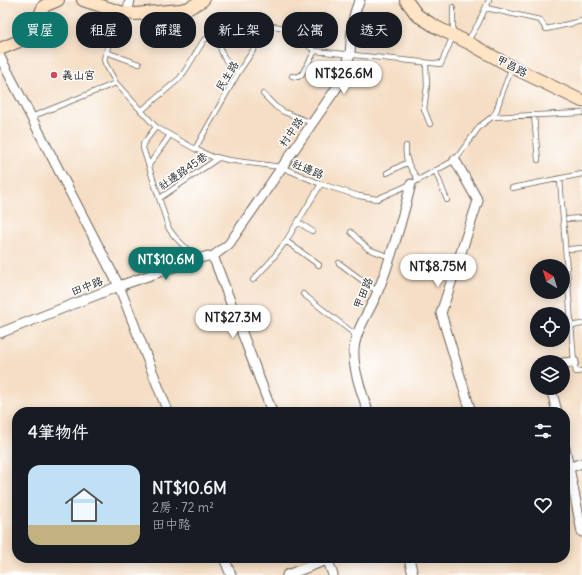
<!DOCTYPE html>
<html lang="zh-TW">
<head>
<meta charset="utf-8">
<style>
	body { margin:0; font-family:Delius,"LXGW WenKai TC",sans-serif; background:#242831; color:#f1f3f6; height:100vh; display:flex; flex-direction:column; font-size:15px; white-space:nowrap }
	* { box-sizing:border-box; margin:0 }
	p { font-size:13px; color:#9ea1a6 }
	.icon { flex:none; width:22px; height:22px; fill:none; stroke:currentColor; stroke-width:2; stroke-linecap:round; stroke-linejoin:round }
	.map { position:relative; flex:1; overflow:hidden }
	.details { position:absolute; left:12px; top:407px; width:558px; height:156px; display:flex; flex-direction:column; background:#171b24; border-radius:16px; box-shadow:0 2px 10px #0003 }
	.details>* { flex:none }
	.hud { position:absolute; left:12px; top:12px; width:558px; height:36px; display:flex; gap:8px }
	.needle { width:26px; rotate:322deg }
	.fabs { position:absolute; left:530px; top:259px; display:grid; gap:8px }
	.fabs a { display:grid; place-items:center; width:40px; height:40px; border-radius:50%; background:#171b24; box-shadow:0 2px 10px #0003; font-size:20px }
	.price { position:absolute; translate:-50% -34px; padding:0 9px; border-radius:14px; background:#fff; color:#222; font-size:13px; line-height:26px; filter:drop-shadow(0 1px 2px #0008) }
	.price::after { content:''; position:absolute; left:50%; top:24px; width:12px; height:9px; margin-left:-6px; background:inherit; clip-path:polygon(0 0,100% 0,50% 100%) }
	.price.current { background:#0f766e; color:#fff }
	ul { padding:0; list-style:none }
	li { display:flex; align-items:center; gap:12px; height:100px; padding:0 16px }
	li+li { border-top:1px solid #363941 }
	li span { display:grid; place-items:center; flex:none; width:112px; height:80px; border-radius:12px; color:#555 }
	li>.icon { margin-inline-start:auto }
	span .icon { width:48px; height:48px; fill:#fffc; stroke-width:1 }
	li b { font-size:17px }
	h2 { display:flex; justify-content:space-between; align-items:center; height:48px; padding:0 16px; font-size:17px }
	.pill { padding:0 14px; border-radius:16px; background:#171b24; box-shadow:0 2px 10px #0003; font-size:14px; line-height:36px }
	.pill.current { background:#0f766e; color:#fff }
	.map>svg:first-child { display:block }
</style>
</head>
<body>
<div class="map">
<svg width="582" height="575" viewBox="0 0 582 575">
	<rect width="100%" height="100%" fill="#fff"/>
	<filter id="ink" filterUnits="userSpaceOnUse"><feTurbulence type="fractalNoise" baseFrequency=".025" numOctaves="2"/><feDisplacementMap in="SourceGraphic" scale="8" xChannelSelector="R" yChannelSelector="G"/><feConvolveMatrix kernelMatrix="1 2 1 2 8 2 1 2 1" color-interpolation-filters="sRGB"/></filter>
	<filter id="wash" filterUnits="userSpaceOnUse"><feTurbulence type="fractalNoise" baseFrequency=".012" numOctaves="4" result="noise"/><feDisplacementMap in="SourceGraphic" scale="16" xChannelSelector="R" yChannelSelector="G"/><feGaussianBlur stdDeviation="0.9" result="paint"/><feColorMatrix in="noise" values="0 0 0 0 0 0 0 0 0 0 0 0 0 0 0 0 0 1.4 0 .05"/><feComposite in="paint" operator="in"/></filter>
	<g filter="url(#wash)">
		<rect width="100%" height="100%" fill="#f5dec5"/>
	</g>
	<g filter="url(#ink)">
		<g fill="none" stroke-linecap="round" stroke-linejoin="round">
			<g stroke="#686057" stroke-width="6">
				<path id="lane" d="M486 8 540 20 546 29 582 21
					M119 13 104 59 105 63 116 83 156 127 195 149 217 159 216 157 228 160 281 167 321 184 359 196 377 199 411 184 455 160 480 126 492 117 496 112 500 99 512 67
					M467 42 478 24 489 0
					M106 52 139 64
					M426 64 427 86 424 109 430 124
					M292 76 298 77 302 74 315 51
					M263 94 276 107 284 112 312 123
					M141 111 179 79 185 71 204 40 211 37 220 44C221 57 229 65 238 73
					M534 115 538 160
					M31 117 116 83
					M492 117 582 113
					M156 127 143 144V148L169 229 175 237 197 259
					M406 146C404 161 411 168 418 180
					M195 149 238 73 268 28 271 26 280 27 288 30 315 51 441 64 453 36V7
					M149 165 170 135
					M435 170 447 200
					M387 173 408 162
					M560 179 574 362 576 372 582 371
					M512 188 582 174
					M160 198 217 159
					M568 219 582 218
					M298 222 312 231
					M351 232 368 249 390 257
					M286 241 319 265
					M570 249 582 248
					M339 263 378 292
					M253 280 270 262 286 241 321 184
					M303 294 357 336
					M575 325 582 324"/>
			</g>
			<g stroke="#686057" stroke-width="11">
				<path id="street" d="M127 14 130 0
					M0 57 119 286 168 412
					M455 160 478 201 441 313 471 412
					M212 257 215 261 272 412
					M0 333 119 286 197 259 208 256 212 257 229 244 342 80C345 71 348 62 350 53 352 34 351 17 360 0
					M563 363 574 362
					M551 388 557 412
					M368 412C363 395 354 374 354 356 352 333 370 312 378 291 392 256 402 220 411 184
					M565 448 582 532
					M565 469 582 463
					M224 558 231 575
					M327 558 333 575
					M409 558 413 575
					M287 575 332 558"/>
			</g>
			<g stroke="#686057" stroke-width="14">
				<path id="secondary" d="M83 0 120 12 135 14 180 10 189 8 203 0
					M406 0 417 15 436 27 467 42 512 67 582 101
					M0 49 24 39 31 34 44 6 58 0"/>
			</g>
			<use href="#lane" stroke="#fff" stroke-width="4.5"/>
			<use href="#street" stroke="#fff" stroke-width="9"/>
			<use href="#secondary" stroke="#ffe4c6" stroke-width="12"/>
		</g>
	</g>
	<circle fill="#d1495b" stroke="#fff" stroke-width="1.5" cx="54" cy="75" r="4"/>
	<g text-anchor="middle" stroke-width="3" stroke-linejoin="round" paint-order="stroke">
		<g font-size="11" fill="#1c1c1c" stroke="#fff">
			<text transform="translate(512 66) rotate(28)" y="4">甲昌路</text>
			<text transform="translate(227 76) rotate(-58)" y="4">民生路</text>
			<text transform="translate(291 132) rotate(-55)" y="4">村中路</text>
			<text transform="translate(308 169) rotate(23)" y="4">社邊路</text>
			<text transform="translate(183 171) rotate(-35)" y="4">社邊路45巷</text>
			<text transform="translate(87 286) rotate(-21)" y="4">田中路</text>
			<text transform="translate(363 293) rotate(-67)" y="4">甲田路</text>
		</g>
		<g font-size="11" fill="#1c1c1c" stroke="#fff" text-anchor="start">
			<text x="62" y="79">義山宮</text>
		</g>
	</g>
</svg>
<div class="fabs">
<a><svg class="needle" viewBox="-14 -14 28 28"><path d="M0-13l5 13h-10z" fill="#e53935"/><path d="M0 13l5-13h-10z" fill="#9ea1a6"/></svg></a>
<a><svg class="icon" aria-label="locate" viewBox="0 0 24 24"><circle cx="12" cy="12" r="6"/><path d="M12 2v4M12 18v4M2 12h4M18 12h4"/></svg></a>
<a><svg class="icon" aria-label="layers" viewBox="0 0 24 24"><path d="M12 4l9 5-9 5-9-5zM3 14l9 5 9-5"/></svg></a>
</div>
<b class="price" style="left:344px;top:95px">NT$26.6M</b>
<b class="price current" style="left:166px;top:281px">NT$10.6M</b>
<b class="price" style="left:438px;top:288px">NT$8.75M</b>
<b class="price" style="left:233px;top:339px">NT$27.3M</b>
<div class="hud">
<a class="pill current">買屋</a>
<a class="pill">租屋</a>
<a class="pill">篩選</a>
<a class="pill">新上架</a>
<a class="pill">公寓</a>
<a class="pill">透天</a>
</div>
<section class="details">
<h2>4筆物件<svg class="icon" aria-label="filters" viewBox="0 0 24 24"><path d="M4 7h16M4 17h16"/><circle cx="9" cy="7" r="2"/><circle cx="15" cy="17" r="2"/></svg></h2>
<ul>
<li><span style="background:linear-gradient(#bfe0f5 75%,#c2b280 0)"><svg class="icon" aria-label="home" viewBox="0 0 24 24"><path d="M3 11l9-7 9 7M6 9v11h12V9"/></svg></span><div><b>NT$10.6M</b><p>2房 · 72 m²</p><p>田中路</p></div><svg class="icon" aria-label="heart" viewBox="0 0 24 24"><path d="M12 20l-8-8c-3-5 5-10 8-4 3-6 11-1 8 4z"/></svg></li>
</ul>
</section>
</div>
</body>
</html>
